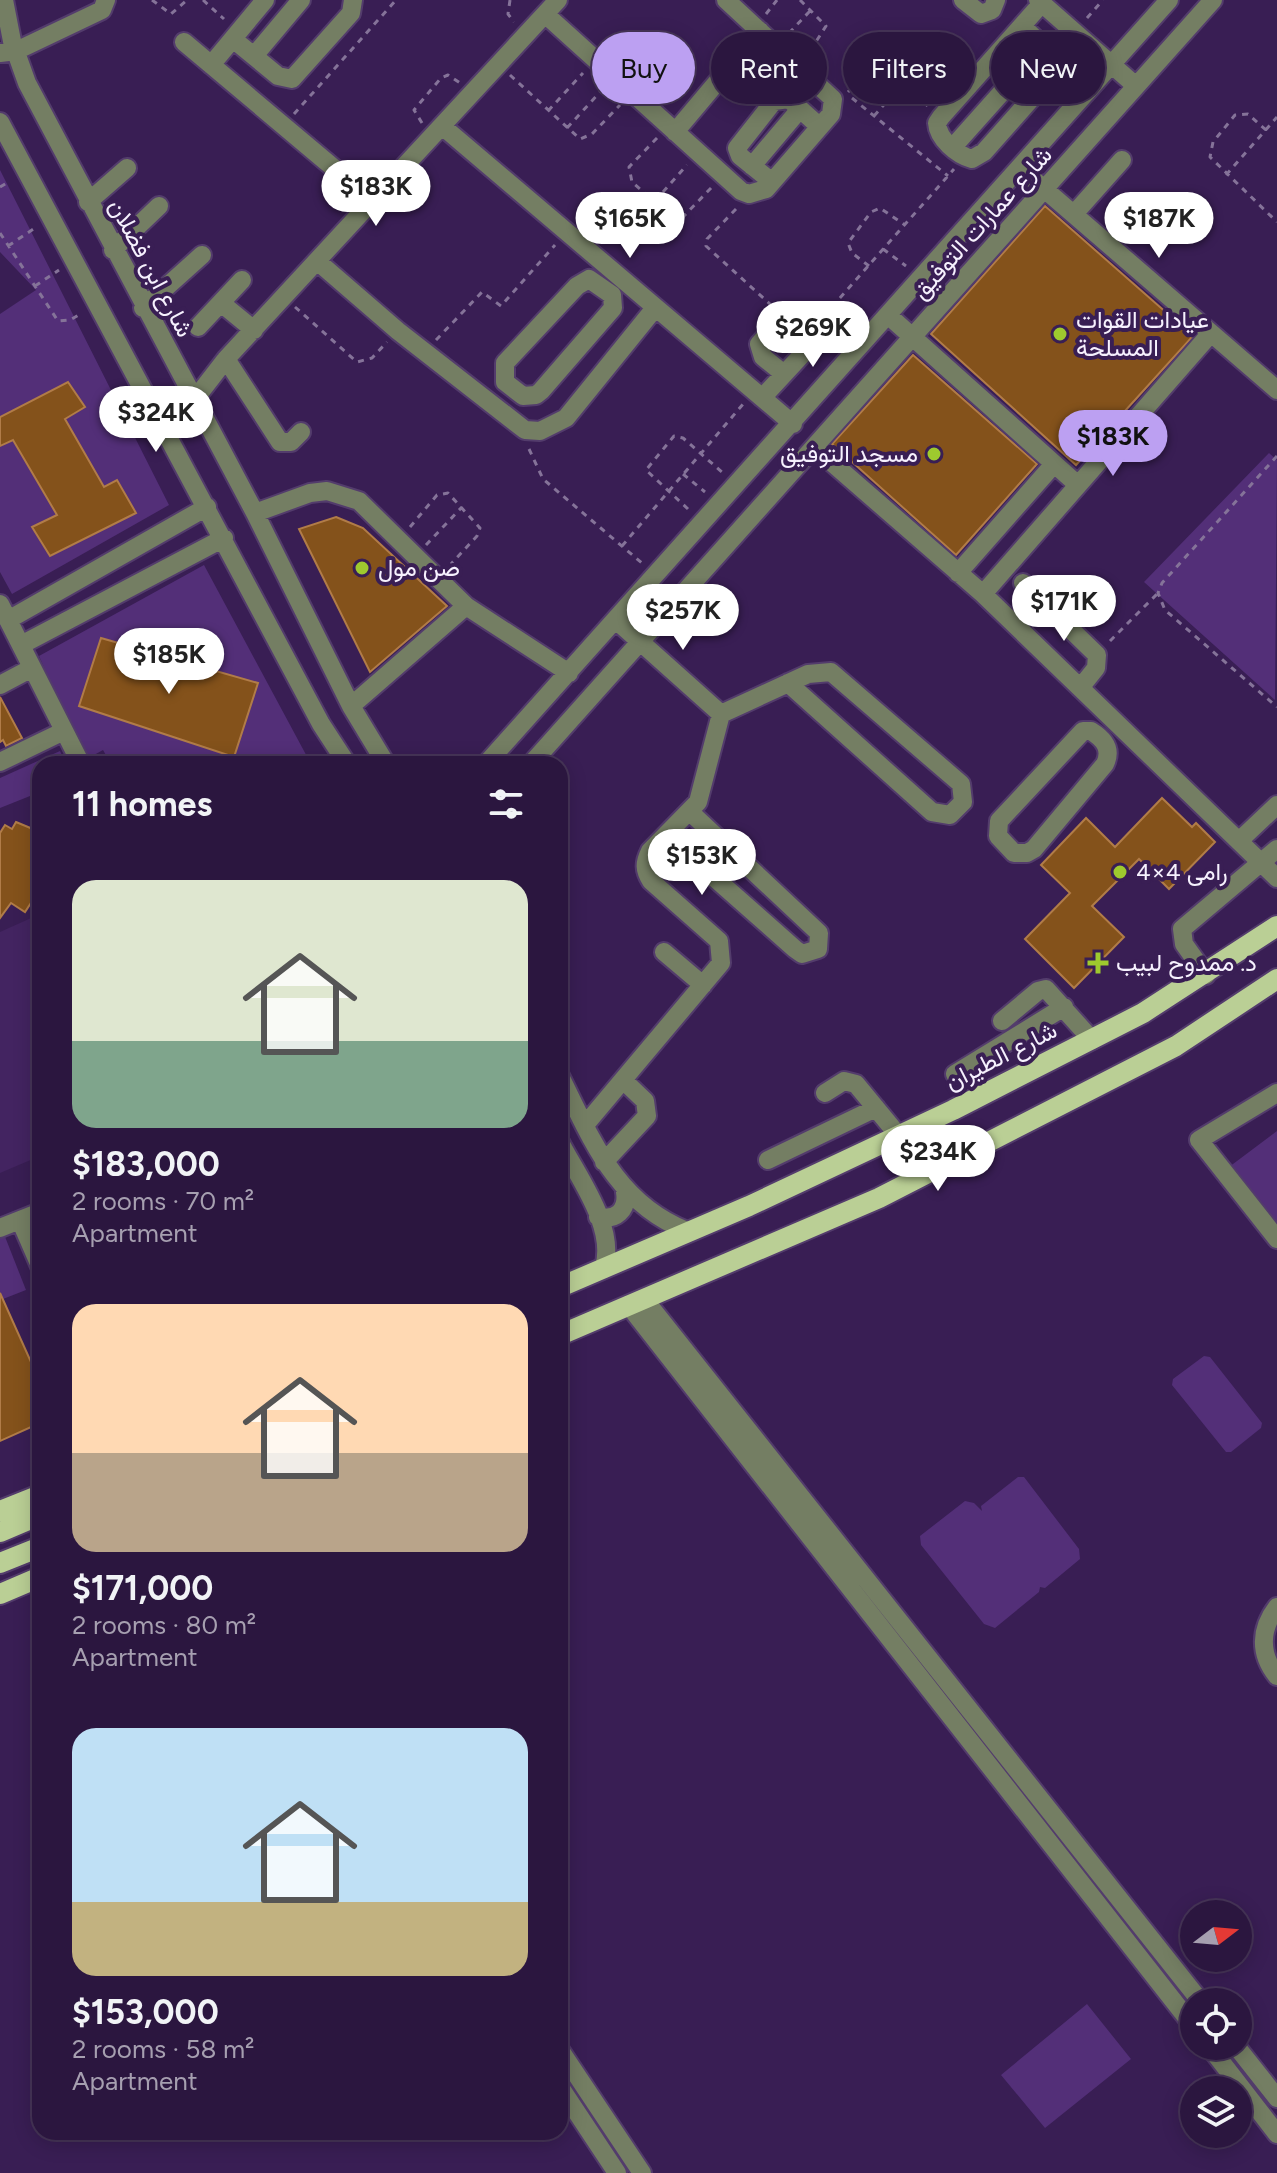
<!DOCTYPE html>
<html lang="en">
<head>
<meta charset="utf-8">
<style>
	body { margin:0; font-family:Figtree,Vazirmatn,sans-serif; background:#331f46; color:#f1f3f6; height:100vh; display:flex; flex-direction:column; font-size:30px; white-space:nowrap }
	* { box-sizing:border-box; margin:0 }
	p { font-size:26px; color:#a69fb0 }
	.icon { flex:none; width:44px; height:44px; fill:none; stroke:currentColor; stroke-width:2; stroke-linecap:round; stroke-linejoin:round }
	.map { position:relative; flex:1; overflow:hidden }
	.drawer { position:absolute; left:32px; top:756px; width:536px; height:1384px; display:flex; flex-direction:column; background:#2b163f; border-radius:24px; box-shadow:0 4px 20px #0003,0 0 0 2px #473559 }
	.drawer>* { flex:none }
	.top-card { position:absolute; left:592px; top:32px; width:564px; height:72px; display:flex; gap:16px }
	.needle { width:52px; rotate:74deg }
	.fabs { position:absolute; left:1180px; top:1900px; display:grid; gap:16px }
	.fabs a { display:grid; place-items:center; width:72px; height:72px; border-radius:50%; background:#2b163f; box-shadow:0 4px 20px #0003,0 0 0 2px #473559; font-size:40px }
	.price { position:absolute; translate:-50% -68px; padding:0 18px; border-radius:28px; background:#fff; color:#222; font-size:26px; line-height:52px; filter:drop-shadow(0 2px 4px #0008) }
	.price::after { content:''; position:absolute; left:50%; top:48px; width:24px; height:18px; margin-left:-12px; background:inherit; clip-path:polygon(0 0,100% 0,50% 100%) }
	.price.selected { background:#bca0f2; color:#111 }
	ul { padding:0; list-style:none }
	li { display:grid; align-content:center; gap:16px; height:424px; padding:0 40px }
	li span { display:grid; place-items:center; height:248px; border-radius:24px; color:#555 }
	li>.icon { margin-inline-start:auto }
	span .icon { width:144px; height:144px; fill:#fffc; stroke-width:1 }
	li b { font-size:34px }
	h2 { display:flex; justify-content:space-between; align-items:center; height:96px; padding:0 40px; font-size:34px }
	.pill { padding:0 28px; border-radius:36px; background:#2b163f; box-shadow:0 4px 20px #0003,0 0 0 2px #473559; font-size:28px; line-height:72px }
	.pill.selected { background:#bca0f2; color:#111 }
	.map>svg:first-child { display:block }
</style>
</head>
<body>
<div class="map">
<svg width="1277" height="2173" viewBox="0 0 1277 2173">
	<rect width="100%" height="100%" fill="#391e54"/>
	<path fill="#432461" d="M40 914V1156L0 1173V932Z"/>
	<path fill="#532f78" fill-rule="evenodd" d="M0 170 169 505 12 594 0 572V314L36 290 0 252Z
		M1269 453 1277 460 1275 700 1144 582Z
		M204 565 311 764H111L103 750 85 760 39 656ZM101 638 258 683 234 756 79 706Z
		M60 751 66 764H40V792L0 808V778Z
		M1277 1131V1230L1229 1167Z
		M0 1224 26 1290 3 1299 0 1293Z
		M1204 1356 1210 1357 1262 1423 1261 1428 1231 1452H1226L1172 1385 1173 1379Z
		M1018 1477H1024L1079 1549 1080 1559 1045 1588 1040 1587 1039 1592 995 1628 984 1624 921 1545 920 1536 965 1501 974 1503 982 1511 981 1506Z
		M1087 2004 1131 2059 1045 2128 1001 2075Z"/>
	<path fill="#84521b" stroke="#b17c48" stroke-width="2" d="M1045 206 1193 336 1076 465 931 334Z
		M913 355 1037 464 956 555 832 444Z
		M68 382 85 407 65 419 104 487 117 480 136 513 50 556 32 527 57 515 13 440 0 446V417Z
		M336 517 363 528 447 606 370 672 299 529Z
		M101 638 258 683 234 757 79 706Z
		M0 697 22 738 6 746 3 740 0 742Z
		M1162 798 1192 827 1196 823 1215 842 1169 889 1139 859 1092 906 1124 937 1074 988 1025 939 1070 893 1041 865 1086 818 1115 847Z
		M16 822 40 832V889L25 912 11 903 0 918V833L5 825 12 829Z
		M0 1293 40 1382V1423L0 1441Z"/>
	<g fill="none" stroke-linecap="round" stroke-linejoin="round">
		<g stroke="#533c6c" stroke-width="22">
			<path id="minor" d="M4 0 12 41 27 83 255 513 351 706 386 764
				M963 0 981 14 992 10 996 0
				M1038 0 1136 86
				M545 14 741 191 749 194 766 189 831 114 833 99 726 0
				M1022 26 1056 58 1054 73 984 152 972 159C957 155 938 139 937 123L941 117 1042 3
				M233 39 278 76 292 79 351 13 353 0
				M184 42 373 201
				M0 53 16 51 102 10 106 0
				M254 56 301 0
				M211 65 265 0
				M0 122 321 724 347 764
				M442 126 793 424
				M675 132 760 31
				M953 147 1044 45
				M752 166 800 109
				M1020 168 1277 390
				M772 182 740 156 737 148 774 101 789 99 820 127
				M88 202 127 168
				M1074 214 1122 160
				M113 250 159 206
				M317 261 398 331 525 430 540 431 566 418 655 308
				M589 279 612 295 613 308 541 391 536 395 523 396 505 382V363L577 286Z
				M221 303 254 330
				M143 308 202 255
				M889 316 1078 485
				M198 327 242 280
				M226 359 280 442H291L301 432
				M762 398 812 344C819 331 806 320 794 314L784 316 759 344 763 357 784 374
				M165 426 195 399 226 359 558 0
				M814 447 983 594 1277 878
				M255 513 310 493 327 491 359 501 466 606 569 673
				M958 573 1054 464
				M1023 583 1097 655 1096 668 1080 688
				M983 594 1211 333
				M0 604 81 764
				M8 620 207 507
				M617 621 721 714
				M21 645 224 538
				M0 685 32 668
				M351 706 466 606
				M1083 731H1091C1104 739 1112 749 1105 764L1034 849 1027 853H1014L998 836 999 821Z
				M0 762 64 731
				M486 764 1169 0
				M531 764 1213 0
				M666 835 795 949 802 954 818 949 819 933 690 812
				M1240 840 1277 805
				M664 952 703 985
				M1206 975 1184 944 1182 929 1277 849
				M1002 1021 1038 991 1046 989 1092 1040
				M955 1074 1064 1007
				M560 1076C592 1140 616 1203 687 1231
				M825 1093 844 1081 856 1084 898 1135
				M1277 1093 1199 1140 1277 1239
				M585 1125 721 963 719 941 651 881C644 870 644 863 650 851L698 802 721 714 808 674 831 672 961 784 963 802 950 815 932 812 788 683
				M560 1142C578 1177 616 1227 604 1267
				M768 1160 876 1108
				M604 1162 647 1116 645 1101 623 1080
				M598 1217C616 1221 628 1210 625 1192
				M20 1220 40 1266
				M0 1228 40 1212
				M645 1300 1201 2002
				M630 1307 1194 2027
				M1277 1607C1260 1629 1259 1654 1277 1676
				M1209 2046 1277 2134
				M1236 2046 1277 2098
				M560 2050 642 2173
				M560 2087 617 2173"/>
		</g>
		<g stroke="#533c6c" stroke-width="24">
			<path id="major" d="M560 1287 749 1206 953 1110 1143 1013 1277 926
				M560 1335 879 1198 1176 1046 1277 979
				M0 1511 40 1495
				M0 1532 40 1515
				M0 1563 40 1547
				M0 1594 40 1577"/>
		</g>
		<path stroke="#857399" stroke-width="3" stroke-dasharray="6 6" stroke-linecap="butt" d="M152 0 171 14 187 0
			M203 0 224 19
			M510 0 508 14 514 22
			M800 0 826 26 810 51
			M766 14 777 0
			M1087 18 1103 0
			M789 33 811 10
			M510 75 580 139 592 134 620 105
			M848 92 865 74 881 68 929 107
			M852 98 948 176
			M548 111 583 73
			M294 114 396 0
			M874 116 902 84
			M422 123 414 110 441 78 448 75 460 83
			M567 128 602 90
			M1266 130 1248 114 1235 115 1213 142 1210 157 1277 222
			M657 138 629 167 632 182 673 218 680 220 712 187
			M1226 175 1277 117
			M0 187 10 181
			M655 201 687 165
			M736 209 707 239 706 246 771 305
			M0 233 58 321 70 320 82 313
			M8 246 35 228
			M883 249 906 266
			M869 266 852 253 848 243 871 212 880 208 905 225
			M35 286 59 270
			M295 307 357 362 372 358 387 342
			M824 316 954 169
			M436 340 482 292 501 306 555 245
			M529 449 543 479 643 564
			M1277 456 1162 583 1158 593 1165 610 1277 707
			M683 474 705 492
			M688 509 646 470 674 436 683 438 723 473
			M410 527 437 495 448 493 480 528 477 536 451 564
			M426 545 462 507
			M622 546 744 403
			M1110 641 1158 593"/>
		<use href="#minor" stroke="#747e63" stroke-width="18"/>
		<use href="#major" stroke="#bacf95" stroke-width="20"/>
	</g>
	<g fill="#9eca2e" stroke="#391e54" stroke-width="3">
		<circle cx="1060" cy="334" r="8"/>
		<circle cx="934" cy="454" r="8"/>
		<circle cx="362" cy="568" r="8"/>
		<circle cx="1120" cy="872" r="8"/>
		<path d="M1094 951h8v8h8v8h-8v8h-8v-8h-8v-8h8z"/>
	</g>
	<g text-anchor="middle" stroke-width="8" stroke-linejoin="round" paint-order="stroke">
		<g font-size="24" fill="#f6f1fe" stroke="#391e54">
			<text transform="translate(982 223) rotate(-48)" y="8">شارع عمارات التوفيق</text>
			<text transform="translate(151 268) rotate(62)" y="8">شارع ابن فضلان</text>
			<text transform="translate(1001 1056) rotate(-27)" y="8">شارع الطيران</text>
		</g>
		<g font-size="24" fill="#f6f1fe" stroke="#391e54" text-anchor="start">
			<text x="1076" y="328">عيادات القوات<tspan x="1076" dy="28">المسلحة</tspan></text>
			<text x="918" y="462" text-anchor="end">مسجد التوفيق</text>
			<text x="378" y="576">صن مول</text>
			<text x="1136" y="880">رامى 4×4</text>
			<text x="1116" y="971">د. ممدوح لبيب</text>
		</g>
	</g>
</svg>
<div class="fabs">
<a><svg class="needle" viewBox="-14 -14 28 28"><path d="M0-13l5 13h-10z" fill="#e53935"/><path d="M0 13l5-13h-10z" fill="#a69fb0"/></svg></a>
<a><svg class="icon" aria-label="locate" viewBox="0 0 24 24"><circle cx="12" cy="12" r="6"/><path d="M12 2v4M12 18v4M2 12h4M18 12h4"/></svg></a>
<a><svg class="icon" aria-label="layers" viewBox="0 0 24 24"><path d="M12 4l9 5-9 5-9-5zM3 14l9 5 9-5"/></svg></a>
</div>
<b class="price" style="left:376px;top:228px">$183K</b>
<b class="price" style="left:630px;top:260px">$165K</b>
<b class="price" style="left:1159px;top:260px">$187K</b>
<b class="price" style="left:813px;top:369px">$269K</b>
<b class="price" style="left:156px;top:454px">$324K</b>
<b class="price selected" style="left:1113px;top:478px">$183K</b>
<b class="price" style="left:1064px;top:643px">$171K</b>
<b class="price" style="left:683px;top:652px">$257K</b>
<b class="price" style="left:169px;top:696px">$185K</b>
<b class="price" style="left:702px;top:897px">$153K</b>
<b class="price" style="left:938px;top:1193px">$234K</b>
<div class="top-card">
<a class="pill selected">Buy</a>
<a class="pill">Rent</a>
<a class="pill">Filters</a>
<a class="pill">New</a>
</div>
<section class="drawer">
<h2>11 homes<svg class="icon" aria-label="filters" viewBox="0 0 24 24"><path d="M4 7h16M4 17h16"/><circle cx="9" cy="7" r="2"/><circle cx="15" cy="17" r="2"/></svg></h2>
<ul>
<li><span style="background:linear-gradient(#dfe7d0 65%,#7fa58c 0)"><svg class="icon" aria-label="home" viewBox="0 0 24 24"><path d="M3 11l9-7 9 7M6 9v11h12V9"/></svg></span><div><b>$183,000</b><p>2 rooms · 70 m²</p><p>Apartment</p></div></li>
<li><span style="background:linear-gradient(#ffd9b3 60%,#b9a48a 0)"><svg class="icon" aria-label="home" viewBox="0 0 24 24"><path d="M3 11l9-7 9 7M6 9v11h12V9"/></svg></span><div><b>$171,000</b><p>2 rooms · 80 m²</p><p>Apartment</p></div></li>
<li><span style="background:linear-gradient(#bfe0f5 70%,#c2b280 0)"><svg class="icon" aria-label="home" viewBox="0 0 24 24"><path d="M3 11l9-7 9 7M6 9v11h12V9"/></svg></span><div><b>$153,000</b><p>2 rooms · 58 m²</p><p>Apartment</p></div></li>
</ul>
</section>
</div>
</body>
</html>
